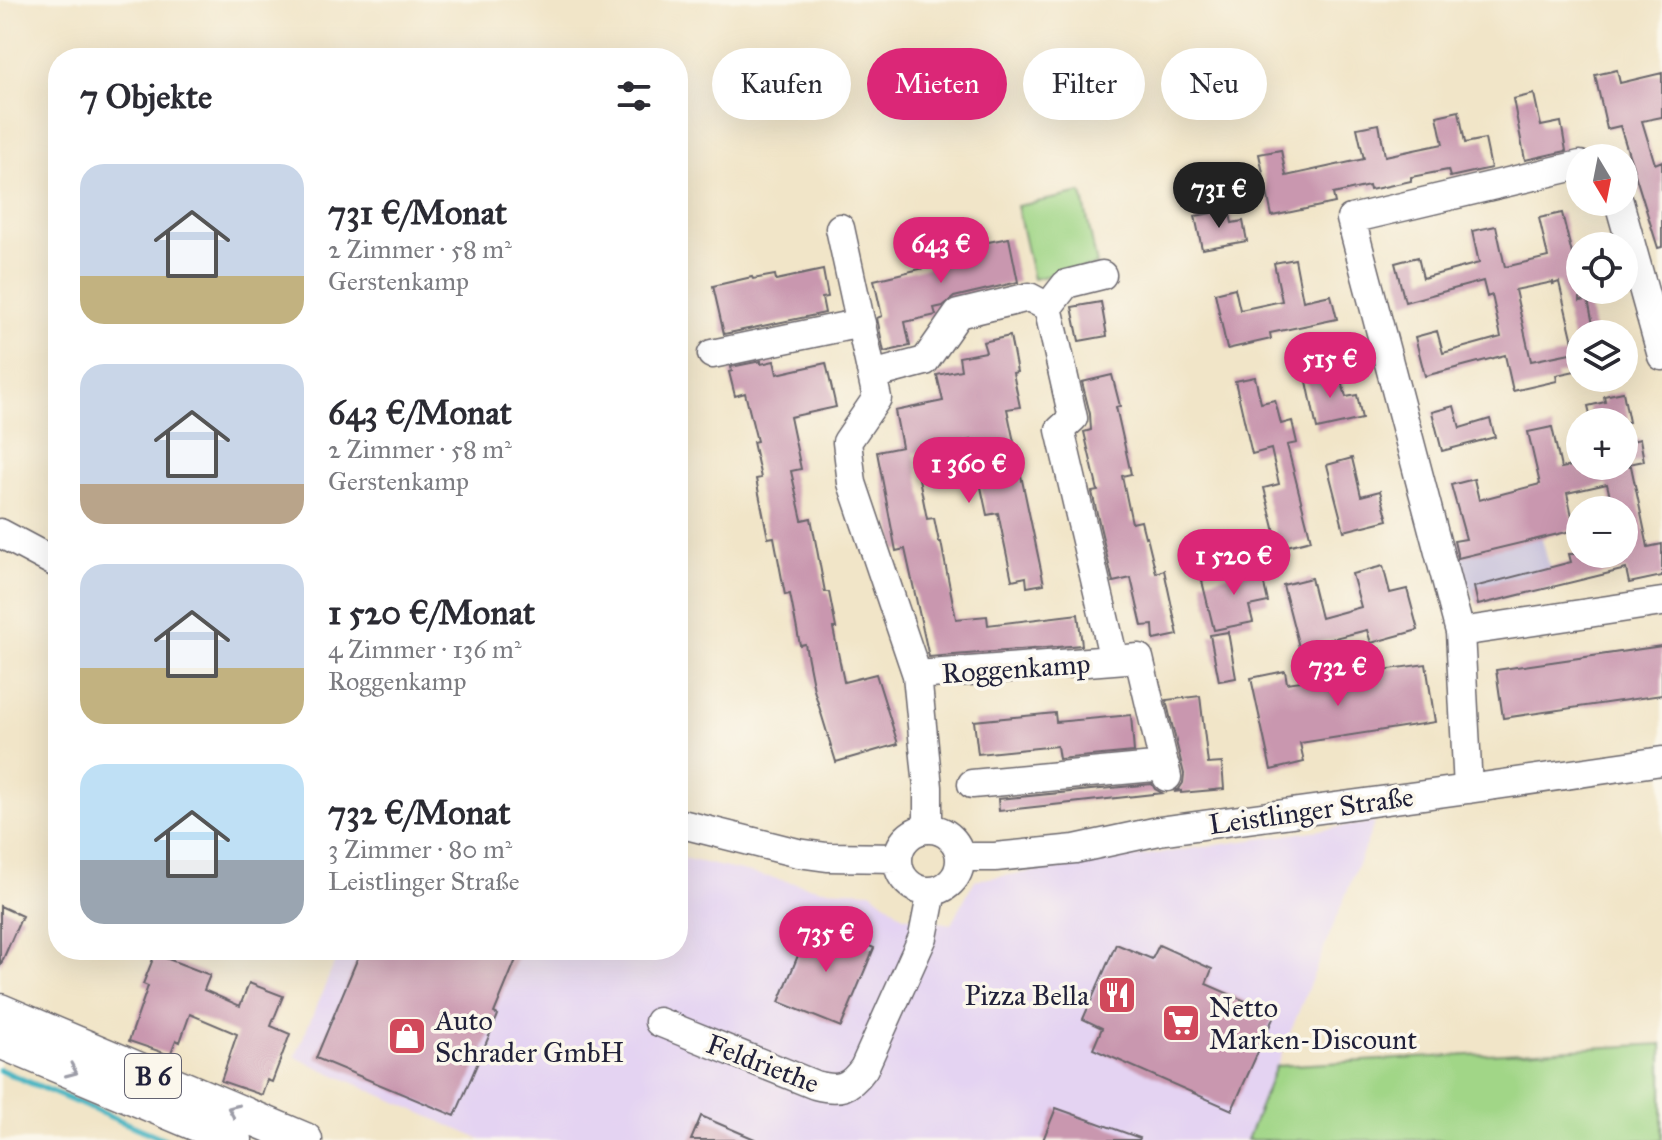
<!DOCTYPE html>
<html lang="de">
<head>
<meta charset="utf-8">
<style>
	body { margin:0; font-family:"IM FELL Great Primer",serif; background:#f2f2f3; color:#2b2b33; height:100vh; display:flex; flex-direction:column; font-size:30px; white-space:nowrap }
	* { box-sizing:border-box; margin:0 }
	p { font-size:26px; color:#7c7c81 }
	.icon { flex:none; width:44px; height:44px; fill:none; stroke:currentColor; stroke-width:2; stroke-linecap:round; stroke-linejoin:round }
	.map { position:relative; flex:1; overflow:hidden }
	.sheet { position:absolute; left:48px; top:48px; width:640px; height:912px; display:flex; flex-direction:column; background:#fff; border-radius:32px; box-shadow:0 8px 32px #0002 }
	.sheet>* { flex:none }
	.guide { position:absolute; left:712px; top:48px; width:760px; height:72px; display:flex; gap:16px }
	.needle { width:52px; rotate:170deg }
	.tools { position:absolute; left:1566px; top:144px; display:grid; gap:16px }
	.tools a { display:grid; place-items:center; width:72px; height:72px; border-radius:50%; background:#fff; box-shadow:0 8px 32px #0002; font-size:40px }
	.price { position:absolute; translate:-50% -68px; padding:0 18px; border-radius:28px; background:#db2777; color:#fff; font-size:26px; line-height:52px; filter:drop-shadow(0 2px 4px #0008) }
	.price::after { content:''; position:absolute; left:50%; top:48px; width:24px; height:18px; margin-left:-12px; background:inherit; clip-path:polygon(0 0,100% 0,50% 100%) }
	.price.on { background:#222; color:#fff }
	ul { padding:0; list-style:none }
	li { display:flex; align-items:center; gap:24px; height:200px; padding:0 32px }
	li span { display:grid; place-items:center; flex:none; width:224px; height:160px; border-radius:24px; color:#555 }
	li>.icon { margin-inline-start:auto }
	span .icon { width:96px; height:96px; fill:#fffc; stroke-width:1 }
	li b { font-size:34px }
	h2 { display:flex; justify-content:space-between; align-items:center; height:96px; padding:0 32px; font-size:34px }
	.pill { padding:0 28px; border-radius:36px; background:#fff; box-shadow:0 8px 32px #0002; font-size:28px; line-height:72px }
	.pill.on { background:#db2777; color:#fff }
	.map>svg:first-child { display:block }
</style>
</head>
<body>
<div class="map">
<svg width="1662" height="1140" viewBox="0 0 1662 1140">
	<rect width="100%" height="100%" fill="#fbf7ec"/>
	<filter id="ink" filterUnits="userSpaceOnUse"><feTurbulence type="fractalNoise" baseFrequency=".0125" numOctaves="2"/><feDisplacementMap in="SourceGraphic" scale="16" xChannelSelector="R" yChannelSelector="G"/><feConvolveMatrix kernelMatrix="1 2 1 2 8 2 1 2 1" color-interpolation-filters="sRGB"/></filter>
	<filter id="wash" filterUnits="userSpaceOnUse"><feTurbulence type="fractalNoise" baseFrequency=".006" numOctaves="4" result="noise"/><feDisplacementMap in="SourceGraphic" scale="32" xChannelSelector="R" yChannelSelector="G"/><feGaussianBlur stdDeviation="1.8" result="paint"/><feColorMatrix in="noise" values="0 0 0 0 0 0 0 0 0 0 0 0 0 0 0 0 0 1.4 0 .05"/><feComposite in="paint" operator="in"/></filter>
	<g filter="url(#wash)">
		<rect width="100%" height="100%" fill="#f1e5c8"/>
		<path fill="#e4d3f2" d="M1375 822 1247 1140H482L295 1057 340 950H678V857L822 889 871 891 903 916 951 924 975 880Z"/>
		<path fill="#c6c0da" d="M1537 521 1555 587 1478 605 1455 559 1450 542Z"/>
		<path fill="#a1d687" stroke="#627c61" stroke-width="2" d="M1082 193 1097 265 1033 279 1017 206Z
			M1662 1044V1140H1247L1276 1066Z"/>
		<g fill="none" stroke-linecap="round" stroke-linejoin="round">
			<path stroke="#48b6c3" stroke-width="6" d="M0 1070 166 1140"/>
		</g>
		<g id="blocks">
			<path fill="#c997af" d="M1617 70 1620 83 1662 73V117L1642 121 1655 164 1662 161V247L1658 248 1620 126 1607 129 1595 75Z
				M1534 94 1541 126 1561 122 1566 151 1525 160 1513 99Z
				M1459 111 1465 143 1485 139 1491 168 1450 177 1448 170 1411 177V181L1370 190 1369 186 1333 194 1335 203 1272 216 1259 154 1281 150 1286 176 1364 159 1357 128 1379 124 1385 156 1443 144 1437 116Z
				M1229 210 1232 223 1243 221 1247 241 1202 249 1195 216Z
				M1562 213 1572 254 1580 252V301L1588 300 1595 334H1580V341L1573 342 1559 282 1553 284V282L1515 290 1531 361 1580 351V370L1556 375 1557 381 1513 391 1505 355 1425 376 1415 337 1437 331 1443 353 1501 337 1492 295 1487 297 1483 281 1405 302 1395 263 1418 257 1423 278 1479 263 1472 231 1496 226 1505 267 1548 257 1539 218Z
				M976 236 978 244 1009 238 1018 282 954 297 943 306 934 308 936 315 905 322 910 346 884 352 877 318 882 316 874 280 949 262 945 242Z
				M1295 259 1303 301 1331 295 1337 319 1270 333 1271 339 1227 349 1215 293 1235 288 1240 310 1282 301 1274 263Z
				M823 270 828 297 822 298 825 313 724 334 713 286 752 277 753 279 775 275 776 280Z
				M1101 302 1107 336 1079 341 1072 307Z
				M1010 336 1017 372 1013 373 1020 407 1007 409 1044 584 1027 587 1026 577 1012 580 998 513 987 515 971 440 914 453 927 519 934 518 939 542H941L956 619 987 616 988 625 1078 614 1082 645 929 657 905 549 896 551 877 452 902 447 895 411 943 401 937 375 961 370 959 357 986 352 983 342Z
				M761 361V364L774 361 777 374 826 363 836 407 790 417 801 469 791 471 802 520 811 518 825 592H829L836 628H833L844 682 876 674 898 744 836 762 814 690 805 644 800 645 790 594 785 595 774 537 768 538 756 479 761 478 753 442 757 441 745 393 735 396 729 372 732 371 731 367Z
				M1322 363 1327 385 1342 382 1346 397 1357 395 1362 419 1317 429 1304 367Z
				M1112 375 1120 406 1116 407 1131 474 1122 476 1132 523 1141 521 1145 537 1147 536 1156 573 1164 570 1178 635 1154 640 1153 625 1142 626 1131 578 1113 582 1092 492 1098 491 1084 432 1091 430 1090 414 1082 382Z
				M1255 377 1261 403 1275 400 1281 424 1292 421 1297 443 1287 445 1311 540 1279 548 1264 488 1279 484 1271 449 1252 454 1235 381Z
				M1623 392 1629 422H1592L1588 406 1605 402 1604 396Z
				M1454 406 1460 428 1490 419 1495 437 1442 451 1432 412Z
				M1552 427 1561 468 1572 466H1631L1648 547 1662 544V576L1629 583 1626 569 1478 605 1474 587 1571 562 1569 554H1624V510H1613L1607 484 1567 493 1575 530 1458 558 1454 541 1466 539 1451 485 1474 479 1479 500 1540 484 1528 432Z
				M1640 439 1644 461 1624 465V443Z
				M1352 458 1361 496 1380 491 1388 520 1344 531 1327 465Z
				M1383 566 1390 593 1407 589 1418 630 1371 643 1367 630 1299 647 1283 585 1311 578 1321 618 1361 607 1352 574Z
				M1260 567 1268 602 1249 606 1253 622 1214 630 1202 581Z
				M1228 632 1236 678 1219 681 1210 635Z
				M1662 646V695L1503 718 1496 670Z
				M1426 664 1435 722 1300 743 1304 762 1271 770 1251 678 1285 671 1287 683Z
				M1200 696 1208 764 1222 763 1224 789 1181 793V791L1174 792 1179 789 1183 783 1184 774 1166 700Z
				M1055 713 1056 722 1131 715 1134 752 1059 759 1057 746 978 754 974 721Z
				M1152 784 1155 789 1162 793 999 811 998 799Z
				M0 906 22 916 0 966Z
				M812 921 874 948 841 1027 779 1002Z
				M1116 944 1152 959 1159 945 1212 969 1206 984 1275 1014 1232 1110 1093 1049 1102 1028 1083 1019Z
				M368 950H520L494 1013 498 1015 455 1116 316 1058 359 955 365 957Z
				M155 954 210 975 204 990 240 1006 249 983 283 996 271 1026 290 1034 272 1082 267 1080 262 1095 221 1081 237 1034 190 1014 180 1042 176 1040 170 1055 129 1041 148 986 143 984Z
				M1056 1108 1140 1138 1139 1140H1043Z
				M701 1116 757 1140H691Z"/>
		</g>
	</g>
	<g filter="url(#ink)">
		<use href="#blocks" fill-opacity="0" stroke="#6a666c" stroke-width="2"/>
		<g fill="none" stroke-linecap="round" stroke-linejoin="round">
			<g stroke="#6a666c" stroke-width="31">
				<path id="minor" d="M1619 202 1662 356
					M840 228 877 398 847 442 852 483 917 675 928 787V829
					M1048 307 1066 284 1102 275
					M712 354 861 323
					M872 375 925 361 958 314 1029 297 1048 307 1073 418 1060 430 1114 660
					M0 533 58 564
					M1460 632 1662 602
					M917 675 1139 658 1167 777
					M972 784 1165 766
					M1468 789 1460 632 1351 219 1580 165
					M678 823 798 853 827 857 898 858
					M898 860a31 31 0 1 1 62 0a31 31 0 1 1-62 0Z
					M960 857H995L1075 849 1159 831 1468 789 1662 761
					M659 1022 815 1085C839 1091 849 1089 864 1068L923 937 932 891"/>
			</g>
			<g stroke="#6a666c" stroke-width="37">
				<path id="major" d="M0 1011 305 1140
					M0 1041 235 1140"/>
			</g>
			<use href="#minor" stroke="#fff" stroke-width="28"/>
			<use href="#major" stroke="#fff" stroke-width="34"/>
		</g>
		<defs><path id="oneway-chevron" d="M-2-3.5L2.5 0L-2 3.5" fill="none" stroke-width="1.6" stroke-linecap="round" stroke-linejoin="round" transform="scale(2)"/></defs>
		<g stroke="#9c9ca7">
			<use href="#oneway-chevron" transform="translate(72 1071) rotate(23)"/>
			<use href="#oneway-chevron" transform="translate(233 1110) rotate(-157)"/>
		</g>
	</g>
	<defs>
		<g id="restaurant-square" transform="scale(2)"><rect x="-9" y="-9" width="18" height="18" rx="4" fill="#d1495b" stroke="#fbf7ec"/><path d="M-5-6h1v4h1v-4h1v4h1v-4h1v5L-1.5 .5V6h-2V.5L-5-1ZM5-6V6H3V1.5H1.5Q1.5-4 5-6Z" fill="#fff"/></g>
		<g id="supermarket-square" transform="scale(2)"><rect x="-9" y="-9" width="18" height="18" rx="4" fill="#d1495b" stroke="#fbf7ec"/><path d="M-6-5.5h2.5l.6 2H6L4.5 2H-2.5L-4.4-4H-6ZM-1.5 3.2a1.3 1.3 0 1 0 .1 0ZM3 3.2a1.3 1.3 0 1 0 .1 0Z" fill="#fff"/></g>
		<g id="shop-square" transform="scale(2)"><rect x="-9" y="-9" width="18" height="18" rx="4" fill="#d1495b" stroke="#fbf7ec"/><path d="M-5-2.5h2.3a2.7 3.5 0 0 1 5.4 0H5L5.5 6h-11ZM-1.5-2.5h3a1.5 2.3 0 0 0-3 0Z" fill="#fff"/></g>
	</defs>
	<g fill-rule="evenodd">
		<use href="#restaurant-square" x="1117" y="995"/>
		<use href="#supermarket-square" x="1181" y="1023"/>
		<use href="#shop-square" x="407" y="1036"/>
	</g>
	<g text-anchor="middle" stroke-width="7" stroke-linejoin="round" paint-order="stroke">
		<rect fill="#fbf7ec" stroke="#636270" stroke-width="2" x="125" y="1054" width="56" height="44" rx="6"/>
		<g font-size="26" font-weight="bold" fill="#22223b">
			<text x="153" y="1085">B 6</text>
		</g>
		<g font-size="28" fill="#22223b" stroke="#fbf7ec">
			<text transform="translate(1016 668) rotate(-4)" y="10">Roggenkamp</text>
			<text transform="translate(1311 810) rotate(-8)" y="10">Leistlinger Straße</text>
			<text transform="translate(763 1063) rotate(21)" y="10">Feldriethe</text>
		</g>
		<g font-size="28" fill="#22223b" stroke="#fbf7ec" text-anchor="start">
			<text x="1089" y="1005" text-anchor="end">Pizza Bella</text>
			<text x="1209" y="1017">Netto<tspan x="1209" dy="32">Marken-Discount</tspan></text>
			<text x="435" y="1030">Auto<tspan x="435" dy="32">Schrader GmbH</tspan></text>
		</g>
	</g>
</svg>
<div class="tools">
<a><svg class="needle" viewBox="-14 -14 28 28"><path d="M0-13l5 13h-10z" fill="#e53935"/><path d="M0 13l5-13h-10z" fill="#7c7c81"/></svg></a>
<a><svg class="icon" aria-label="locate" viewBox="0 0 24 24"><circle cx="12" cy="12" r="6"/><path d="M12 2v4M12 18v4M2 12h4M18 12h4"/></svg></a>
<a><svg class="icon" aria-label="layers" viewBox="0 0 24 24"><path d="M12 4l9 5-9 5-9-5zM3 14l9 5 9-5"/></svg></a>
<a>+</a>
<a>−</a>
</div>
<b class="price on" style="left:1219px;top:230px">731 €</b>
<b class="price" style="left:941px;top:285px">643 €</b>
<b class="price" style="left:1330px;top:400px">515 €</b>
<b class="price" style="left:969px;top:505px">1 360 €</b>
<b class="price" style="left:1234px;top:597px">1 520 €</b>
<b class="price" style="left:1338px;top:708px">732 €</b>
<b class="price" style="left:826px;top:974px">735 €</b>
<div class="guide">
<a class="pill">Kaufen</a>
<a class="pill on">Mieten</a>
<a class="pill">Filter</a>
<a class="pill">Neu</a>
</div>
<section class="sheet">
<h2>7 Objekte<svg class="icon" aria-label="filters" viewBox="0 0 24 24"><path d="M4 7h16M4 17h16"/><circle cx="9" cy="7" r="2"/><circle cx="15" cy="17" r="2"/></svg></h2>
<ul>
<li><span style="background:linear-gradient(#c9d6e8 70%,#c2b280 0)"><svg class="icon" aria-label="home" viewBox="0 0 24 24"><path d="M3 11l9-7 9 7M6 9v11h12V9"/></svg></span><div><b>731 €/Monat</b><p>2 Zimmer · 58 m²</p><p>Gerstenkamp</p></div></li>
<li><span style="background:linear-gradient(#c9d6e8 75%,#b9a48a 0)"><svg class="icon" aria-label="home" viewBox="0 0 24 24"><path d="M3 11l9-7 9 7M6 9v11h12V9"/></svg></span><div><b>643 €/Monat</b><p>2 Zimmer · 58 m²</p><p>Gerstenkamp</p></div></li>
<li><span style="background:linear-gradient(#c9d6e8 65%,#c2b280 0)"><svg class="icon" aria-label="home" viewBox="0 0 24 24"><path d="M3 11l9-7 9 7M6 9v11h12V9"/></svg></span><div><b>1 520 €/Monat</b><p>4 Zimmer · 136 m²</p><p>Roggenkamp</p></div></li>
<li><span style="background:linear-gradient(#bfe0f5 60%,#9aa5b1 0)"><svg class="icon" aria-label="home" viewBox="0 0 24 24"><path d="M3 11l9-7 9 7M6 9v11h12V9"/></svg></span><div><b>732 €/Monat</b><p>3 Zimmer · 80 m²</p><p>Leistlinger Straße</p></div></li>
</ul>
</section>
</div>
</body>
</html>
